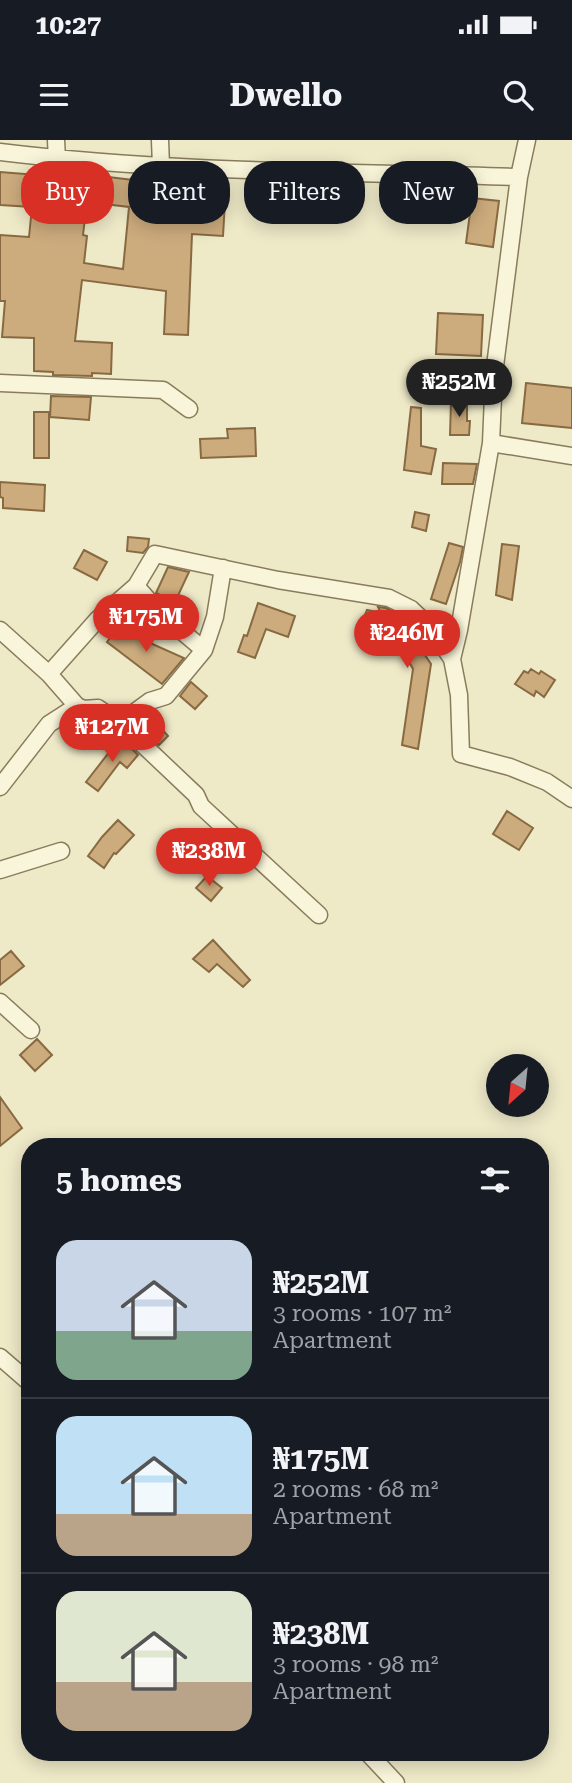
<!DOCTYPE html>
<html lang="en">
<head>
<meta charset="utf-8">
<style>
	body { margin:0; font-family:"Roboto Serif",serif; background:#20242c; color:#f1f3f6; height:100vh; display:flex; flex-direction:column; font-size:26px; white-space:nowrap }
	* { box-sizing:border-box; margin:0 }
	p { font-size:23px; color:#9ea1a6 }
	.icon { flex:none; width:38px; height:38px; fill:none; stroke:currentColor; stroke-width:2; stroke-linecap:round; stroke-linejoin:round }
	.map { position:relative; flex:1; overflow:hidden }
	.details { position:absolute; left:21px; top:998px; width:528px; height:623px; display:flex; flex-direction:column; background:#171b24; border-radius:28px; box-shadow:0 4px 18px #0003 }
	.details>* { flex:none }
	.banner { position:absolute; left:21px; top:21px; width:530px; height:63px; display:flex; gap:14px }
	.needle { width:46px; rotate:207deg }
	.controls { position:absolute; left:486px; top:914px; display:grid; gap:14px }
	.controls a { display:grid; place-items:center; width:63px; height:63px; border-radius:50%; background:#171b24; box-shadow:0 4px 18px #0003; font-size:35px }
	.price { position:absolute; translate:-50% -60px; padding:0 16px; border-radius:24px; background:#d93025; color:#fff; font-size:23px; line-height:46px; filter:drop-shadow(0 2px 4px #0008) }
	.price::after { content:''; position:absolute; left:50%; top:42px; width:21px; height:16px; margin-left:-10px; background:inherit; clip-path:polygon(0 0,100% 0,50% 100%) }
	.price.on { background:#222; color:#fff }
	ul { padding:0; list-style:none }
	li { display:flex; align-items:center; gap:21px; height:175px; padding:0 35px }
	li+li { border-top:2px solid #363941 }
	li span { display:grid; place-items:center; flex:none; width:196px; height:140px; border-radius:21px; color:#555 }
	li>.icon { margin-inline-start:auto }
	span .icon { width:84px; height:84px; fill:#fffc; stroke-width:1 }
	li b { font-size:30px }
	h2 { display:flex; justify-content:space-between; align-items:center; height:84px; padding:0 35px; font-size:30px }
	.pill { padding:0 24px; border-radius:28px; background:#171b24; box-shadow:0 4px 18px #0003; font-size:24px; line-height:63px }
	.pill.on { background:#d93025; color:#fff }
	.status { display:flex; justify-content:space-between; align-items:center; height:49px; padding:0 35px; background:#171b24; direction:ltr }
	.status svg { height:19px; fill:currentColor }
	header { display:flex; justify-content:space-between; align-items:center; height:91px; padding:0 35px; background:#171b24; font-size:32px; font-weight:700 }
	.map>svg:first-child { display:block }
</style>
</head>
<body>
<div class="status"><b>10:27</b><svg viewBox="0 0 49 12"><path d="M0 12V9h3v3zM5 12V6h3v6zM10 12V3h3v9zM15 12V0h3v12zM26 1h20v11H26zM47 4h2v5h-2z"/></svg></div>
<header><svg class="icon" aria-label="menu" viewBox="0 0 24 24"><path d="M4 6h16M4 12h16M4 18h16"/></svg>Dwello<svg class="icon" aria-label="search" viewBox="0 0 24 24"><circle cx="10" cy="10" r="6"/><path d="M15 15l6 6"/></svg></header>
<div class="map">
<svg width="572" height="1643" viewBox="0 0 572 1643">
	<rect width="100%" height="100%" fill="#eee9c7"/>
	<path fill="#ccab7d" stroke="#886a42" stroke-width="2" fill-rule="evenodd" d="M0 32 100 40 101 36 149 42V44L203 47V44L226 45 223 96 192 94 188 195 164 194 166 151 82 140 75 201 112 203 111 234 92 233V236L53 235V232L34 231V198L2 197 5 161H0V95L29 97 32 67 0 65ZM87 62 129 67 123 129 84 123 87 96 83 95Z
		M472 58 499 61 493 107 466 103Z
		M438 173 483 175 481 216 436 214Z
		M526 243 572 248V288L522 283Z
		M51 256 91 257 89 280 50 277Z
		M451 262H467V281H470L469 295H450Z
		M411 267 421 268V306L436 309 431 334 404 330Z
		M34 272H49V318H34Z
		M255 288 256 316 201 318 200 299 228 298 227 289Z
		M443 323 477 324 473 344H442Z
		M0 342 45 345 44 371 3 368V358L0 357Z
		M415 372 429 375 426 391 412 387Z
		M128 397 149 399 148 407 143 413 127 411Z
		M449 403 463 407 460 422 446 464 431 459Z
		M502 404 519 406 512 460 496 455Z
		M84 410 107 422 97 440 74 428Z
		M168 427 189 432 175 462 156 453Z
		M258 463 295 476 288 497 266 489 255 518 238 512 244 495 247 496Z
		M378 467 386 468 397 474 431 524 418 609 402 605 413 529 392 491 361 485 367 470 381 473Z
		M141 473 139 498 184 518 162 544 107 502 117 489 127 497Z
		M531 529 539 534 541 531 555 540 544 557 536 551 534 556 515 544 524 531 528 533Z
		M191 542 207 556 195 569 180 556Z
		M152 578 168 596 159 605 141 588Z
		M117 602 121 606 125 602 138 615 127 628 120 622 98 651 86 642Z
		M507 671 533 688 519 710 493 694Z
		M118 680 134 695 116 714 114 713 104 728 88 716 102 697Z
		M207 736 222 748 211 761 196 748Z
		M213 800 250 840 243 847 217 824 209 832 193 819Z
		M11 811 24 826 0 845V820Z
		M37 899 52 915 35 931 20 915Z
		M0 957 22 988 0 1006Z"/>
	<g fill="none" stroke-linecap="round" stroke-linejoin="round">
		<g stroke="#897c5c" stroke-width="19">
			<path id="minor" d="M56 0 57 19
				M160 0 161 26
				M527 0 519 37 494 234 491 303 459 490 452 519 459 555 461 614 510 627 547 642 572 659
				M0 12C172 33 346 32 519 37
				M0 243 163 250 189 269
				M491 303 572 316
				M0 490 49 534 77 566 84 569 98 568 120 583
				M204 510 215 477 223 428
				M49 534 97 480 136 446
				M0 647 49 584 77 566
				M0 730 61 711
				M319 775 201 666 196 655 120 583 150 561 166 556 204 510 159 472 136 446 155 414 278 440 389 458 411 469 432 489 452 519
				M0 862 31 890
				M0 1217 30 1243
				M367 1612 396 1643"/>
		</g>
		<use href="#minor" stroke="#f9f5da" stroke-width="16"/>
	</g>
</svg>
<div class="controls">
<a><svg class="needle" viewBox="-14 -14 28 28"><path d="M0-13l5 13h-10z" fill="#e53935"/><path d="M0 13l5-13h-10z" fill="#9ea1a6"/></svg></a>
</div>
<b class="price on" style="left:459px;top:279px">₦252M</b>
<b class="price" style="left:146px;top:514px">₦175M</b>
<b class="price" style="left:407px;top:530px">₦246M</b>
<b class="price" style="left:112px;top:624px">₦127M</b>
<b class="price" style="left:209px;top:748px">₦238M</b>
<div class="banner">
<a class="pill on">Buy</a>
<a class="pill">Rent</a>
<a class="pill">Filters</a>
<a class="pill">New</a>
</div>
<section class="details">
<h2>5 homes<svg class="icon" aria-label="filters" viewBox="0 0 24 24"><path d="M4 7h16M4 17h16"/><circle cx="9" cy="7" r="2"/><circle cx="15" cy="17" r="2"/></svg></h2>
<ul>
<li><span style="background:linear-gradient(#c9d6e8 65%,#7fa58c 0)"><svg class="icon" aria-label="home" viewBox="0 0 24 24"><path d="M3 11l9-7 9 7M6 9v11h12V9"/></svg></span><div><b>₦252M</b><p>3 rooms · 107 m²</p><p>Apartment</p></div></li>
<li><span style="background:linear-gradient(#bfe0f5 70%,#b9a48a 0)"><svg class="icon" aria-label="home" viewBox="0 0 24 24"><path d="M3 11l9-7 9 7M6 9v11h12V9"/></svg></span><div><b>₦175M</b><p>2 rooms · 68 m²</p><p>Apartment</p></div></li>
<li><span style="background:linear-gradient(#dfe7d0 65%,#b9a48a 0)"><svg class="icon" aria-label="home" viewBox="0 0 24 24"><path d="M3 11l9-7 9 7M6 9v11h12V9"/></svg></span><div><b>₦238M</b><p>3 rooms · 98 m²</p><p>Apartment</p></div></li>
</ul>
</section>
</div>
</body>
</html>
